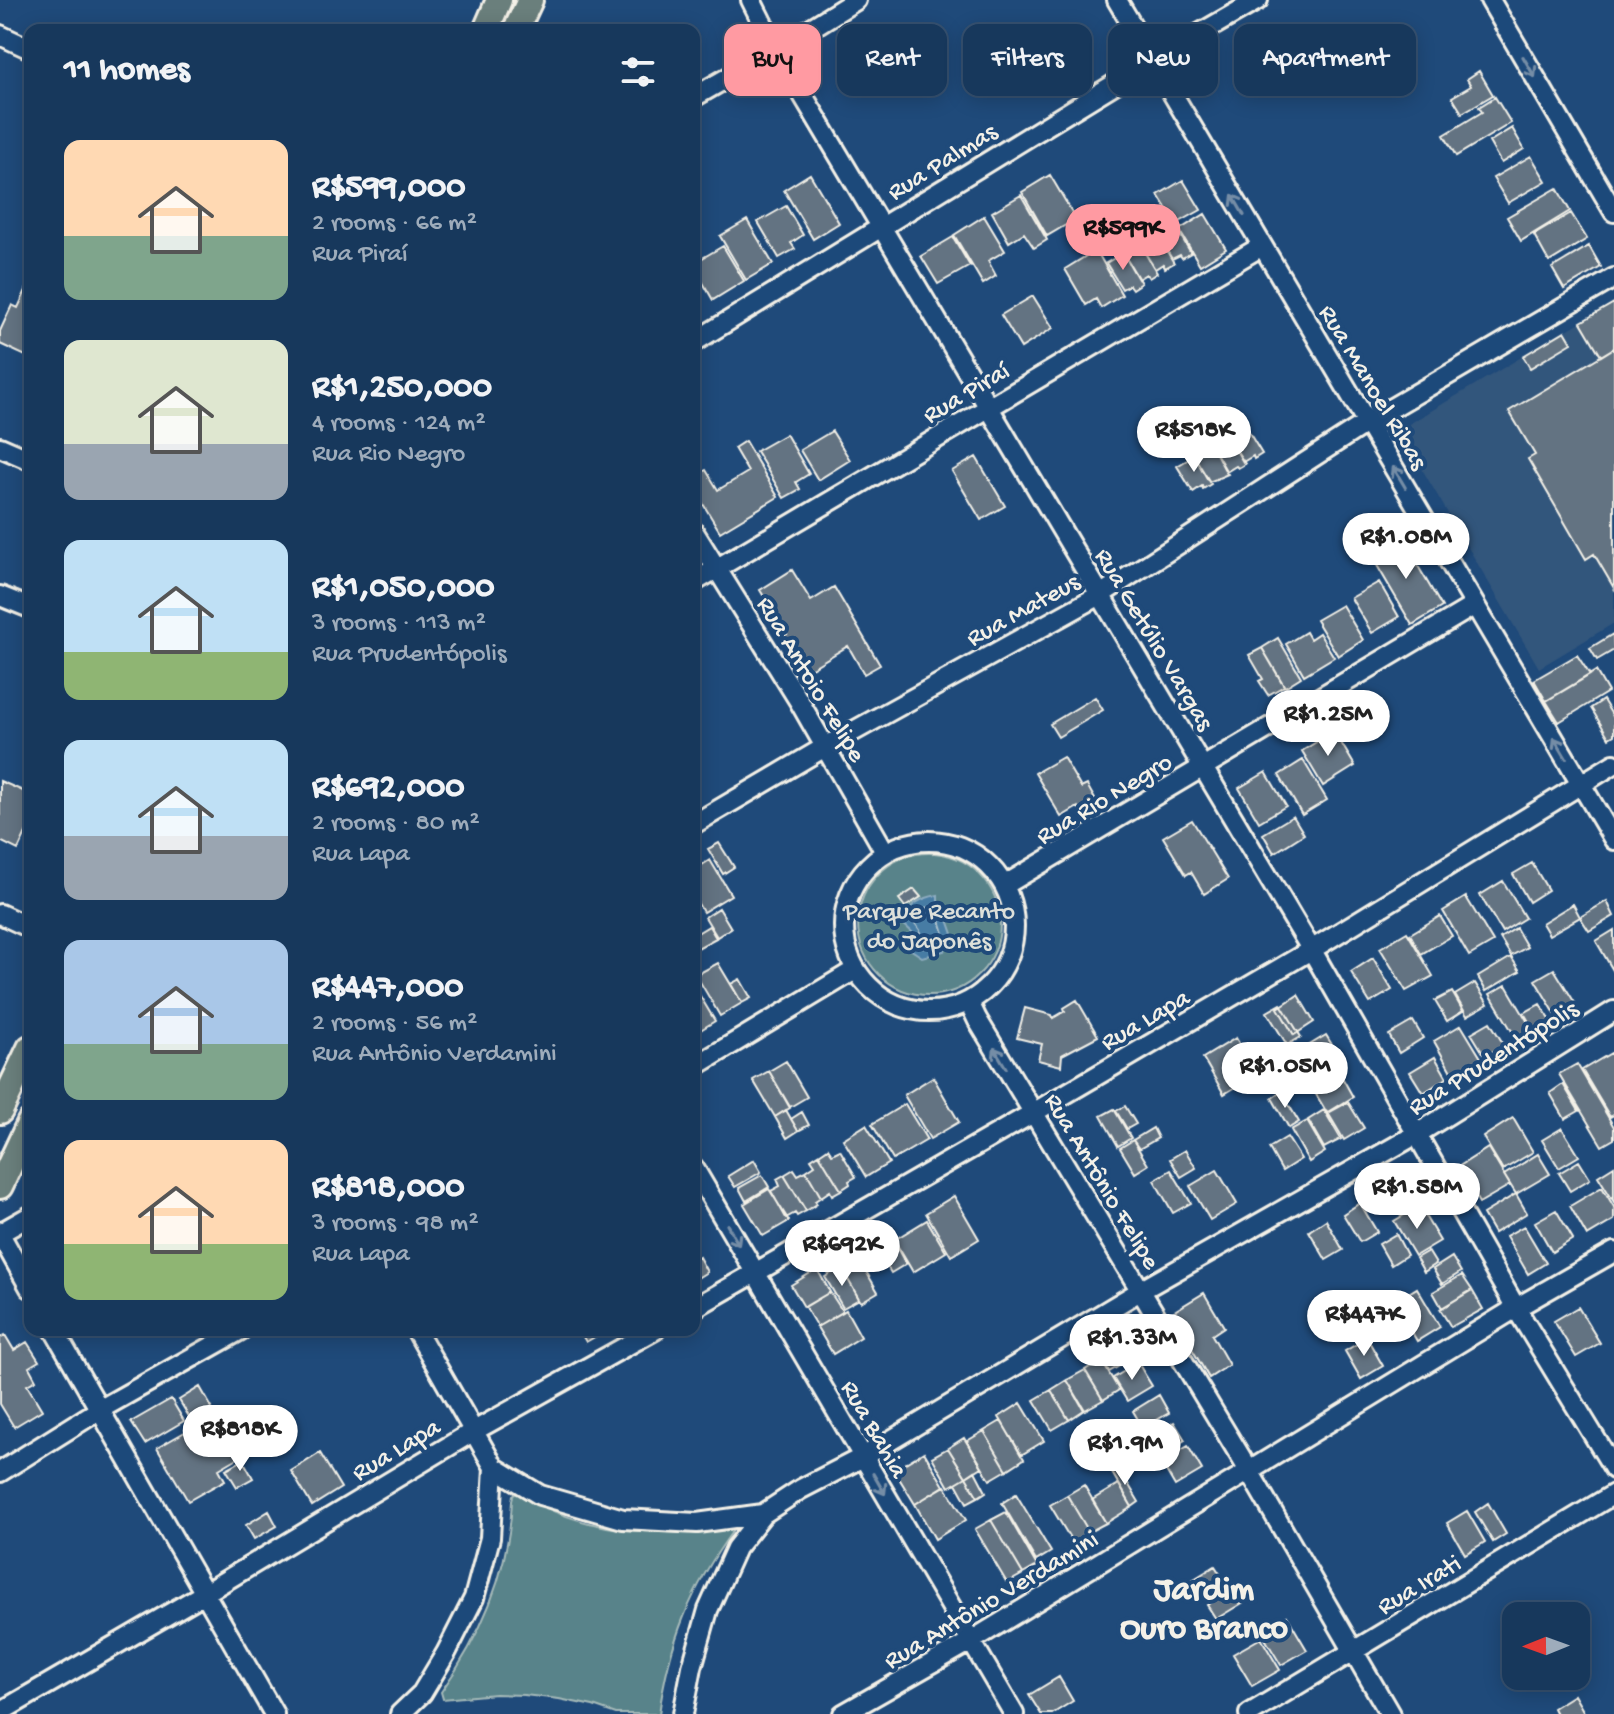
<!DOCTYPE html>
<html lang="en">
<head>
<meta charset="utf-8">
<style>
	body { margin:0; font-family:"Gochi Hand",sans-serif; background:#203f62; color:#f1f3f6; height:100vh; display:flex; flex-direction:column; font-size:30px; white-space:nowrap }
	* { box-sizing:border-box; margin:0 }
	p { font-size:26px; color:#9eacbb }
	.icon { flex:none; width:44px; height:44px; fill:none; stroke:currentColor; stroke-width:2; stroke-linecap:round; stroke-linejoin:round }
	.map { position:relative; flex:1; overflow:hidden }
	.details { position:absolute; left:24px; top:24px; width:676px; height:1312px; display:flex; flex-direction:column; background:#17385c; border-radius:16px; box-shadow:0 4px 20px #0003,0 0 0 2px #365272 }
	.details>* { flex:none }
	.top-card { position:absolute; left:724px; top:24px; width:760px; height:72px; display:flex; gap:16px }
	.needle { width:52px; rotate:269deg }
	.buttons { position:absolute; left:1502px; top:1602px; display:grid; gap:16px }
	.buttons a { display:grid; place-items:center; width:88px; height:88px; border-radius:16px; background:#17385c; box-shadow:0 4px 20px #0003,0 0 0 2px #365272; font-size:40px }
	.price { position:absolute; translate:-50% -68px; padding:0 18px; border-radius:28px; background:#fff; color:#222; font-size:26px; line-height:52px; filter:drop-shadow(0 2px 4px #0008) }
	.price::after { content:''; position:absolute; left:50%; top:48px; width:24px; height:18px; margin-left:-12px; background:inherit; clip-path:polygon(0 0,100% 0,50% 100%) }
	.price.active { background:#ff9aa2; color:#111 }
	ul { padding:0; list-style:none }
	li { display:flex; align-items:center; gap:24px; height:200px; padding:0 40px }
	li span { display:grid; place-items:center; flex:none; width:224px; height:160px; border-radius:16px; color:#555 }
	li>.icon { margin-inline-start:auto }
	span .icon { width:96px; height:96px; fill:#fffc; stroke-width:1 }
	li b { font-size:34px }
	h2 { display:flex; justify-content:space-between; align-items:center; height:96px; padding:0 40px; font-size:34px }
	.tag { padding:0 28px; border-radius:16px; background:#17385c; box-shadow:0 4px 20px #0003,0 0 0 2px #365272; font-size:28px; line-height:72px }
	.tag.active { background:#ff9aa2; color:#111 }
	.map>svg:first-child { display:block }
</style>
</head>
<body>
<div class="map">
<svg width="1614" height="1714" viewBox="0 0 1614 1714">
	<rect width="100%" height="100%" fill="#1f4a7a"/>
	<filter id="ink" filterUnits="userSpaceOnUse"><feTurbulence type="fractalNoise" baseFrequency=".0125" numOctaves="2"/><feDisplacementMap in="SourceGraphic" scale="16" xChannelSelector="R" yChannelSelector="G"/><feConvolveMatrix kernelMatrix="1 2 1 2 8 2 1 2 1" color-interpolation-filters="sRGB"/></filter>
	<g filter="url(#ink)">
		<path fill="#33567c" d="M1614 302V623L1539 668 1399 430Z"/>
		<path fill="#58838a" stroke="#a6bab9" stroke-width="2" d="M858 924a71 71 0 1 1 142 0a71 71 0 1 1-142 0Z
			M517 1493C588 1535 653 1536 734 1529 691 1588 669 1641 659 1714H616L593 1706 559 1699 524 1695 495 1694 443 1699 441 1692C481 1636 509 1571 512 1501L513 1495Z"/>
		<path fill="#477ca4" stroke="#8cabbf" stroke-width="2" d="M938 895V907L945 911 953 934 944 951 922 957 910 949 912 932 901 922C908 905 920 898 938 895Z"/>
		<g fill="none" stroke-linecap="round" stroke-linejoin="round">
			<path stroke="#afc2cd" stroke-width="2" d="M927 907 939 917 944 933 938 944 923 948 919 944 920 930 911 918 913 915Z"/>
		</g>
		<path fill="#637382" stroke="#f4f1e8" stroke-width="2" d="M1479 71 1493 95 1462 113 1452 97 1471 86 1467 79Z
			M1495 97 1511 123 1456 156 1444 135 1482 112 1479 107Z
			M1512 128 1524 149 1501 163 1489 142Z
			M1531 156 1546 181 1508 203 1493 178Z
			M810 174 839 223 813 239 784 190Z
			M1050 175 1076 219 1047 236 1022 192Z
			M1183 180 1201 210 1176 224 1158 195Z
			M1557 188 1570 211 1521 241 1507 217Z
			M1021 195 1047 240 1034 248 1024 233 1009 242 992 212Z
			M786 206 803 235 791 243 795 249 779 258 758 222Z
			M1571 213 1587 239 1549 262 1534 235Z
			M1205 214 1226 249 1200 265 1179 230Z
			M984 216 1005 251 988 261 996 276 983 284 954 235Z
			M747 220 773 264 746 280 720 236Z
			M1173 223 1191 253 1182 258 1180 255 1172 259 1156 233Z
			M1156 233 1174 263 1165 268 1163 264 1155 269 1139 243Z
			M953 237 970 266 938 284 921 256Z
			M1139 243 1157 273 1149 278 1146 274 1138 279 1123 253Z
			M723 246 744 281 713 300 694 267V263Z
			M1589 246 1601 267 1564 289 1552 268Z
			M1096 250 1122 295 1101 308 1096 299 1086 305 1065 269Z
			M1123 253 1141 283 1132 289 1129 285 1122 289 1106 263Z
			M27 288 30 290V358L0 344V331L12 305 18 308Z
			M1033 296 1053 328 1021 348 1001 315Z
			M1614 303V348L1601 356 1581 322Z
			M1565 331 1572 343 1530 368 1523 356Z
			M1614 348V588L1594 554 1586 559 1528 459 1535 455 1509 411Z
			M1245 426 1262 454 1254 459 1253 456 1243 462 1228 437Z
			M832 431 850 460 818 480 800 450Z
			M786 434 809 474 796 482 800 489 784 498 756 451Z
			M1228 437 1245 464 1238 468 1236 466 1226 472 1212 446Z
			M745 441 778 497 720 532 694 489V477L706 470 718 490 748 472 734 448Z
			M1212 446 1228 474 1209 482 1195 457Z
			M1194 456 1211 484 1203 489 1202 486 1193 492 1177 466Z
			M976 457 1005 506 981 520 952 471Z
			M1382 514 1396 539 1378 549 1363 525Z
			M1401 537 1442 607 1412 625 1371 555Z
			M792 570 811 601 834 587 880 665 864 674 848 646 805 672 783 636 787 634 760 590Z
			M1379 582 1399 617 1372 633 1351 598Z
			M1342 605 1363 640 1338 656 1316 620Z
			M1306 632 1310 639 1319 633 1334 657 1304 675 1286 644Z
			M1613 634 1614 650 1597 660 1590 648Z
			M1278 638 1301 677 1285 687 1262 648Z
			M1262 648 1284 686 1268 695 1259 681 1263 679 1249 655Z
			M1577 655 1590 675 1546 701 1534 680Z
			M1596 671 1608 692 1559 722 1546 701Z
			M1095 697 1103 710 1058 737 1050 724Z
			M1603 700 1614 718V735L1609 738 1591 708Z
			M1334 731 1355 766 1323 786 1302 751Z
			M1063 757 1081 788 1087 785 1096 801 1080 810 1078 807 1061 817 1035 773Z
			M1303 760 1327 800 1302 815 1279 775Z
			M1266 772 1286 806 1259 822 1239 788Z
			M0 781 30 794V824L18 850 0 841Z
			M1293 816 1304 834 1274 853 1263 834Z
			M1192 820 1228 879 1204 894 1191 872 1186 875 1163 837Z
			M719 843 734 867 723 874 708 849Z
			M710 860 731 895 703 912 694 897V870Z
			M1532 863 1548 890 1529 902 1513 874Z
			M1503 881 1525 918 1502 932 1480 895Z
			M914 889 921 897 905 907 899 899Z
			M1466 897 1493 942 1469 956 1443 911Z
			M1607 901 1614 916 1589 931 1580 917Z
			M1573 904 1580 917 1549 935 1542 923Z
			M719 908 731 928 717 937 705 917Z
			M1440 916 1452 936 1421 954 1410 934Z
			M709 926 716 938 694 950V935Z
			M1516 928 1527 947 1511 956 1500 938Z
			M1614 930V972L1596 941Z
			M1407 932 1433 976 1406 991 1380 948Z
			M1511 957 1520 971 1486 991 1478 977Z
			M1373 958 1392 990 1370 1003 1351 972Z
			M718 963 742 1003 720 1016 696 975Z
			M1554 969 1575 1003 1556 1015 1535 980Z
			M740 979 751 998 742 1003 731 984Z
			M1475 983 1488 1004 1467 1016 1455 995Z
			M1506 985 1532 1029 1516 1038 1490 994Z
			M694 986 715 1021 694 1034Z
			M1452 992 1463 1011 1447 1021 1435 1001Z
			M1298 995 1314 1022 1294 1035 1278 1008Z
			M1077 1000 1098 1036 1062 1055 1061 1066 1038 1060 1042 1044 1017 1038 1025 1008 1052 1015 1053 1018 1065 1011 1064 1008Z
			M1281 1004 1301 1037 1287 1045 1267 1012Z
			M1540 1004 1553 1024 1536 1034 1524 1013Z
			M1413 1021 1423 1038 1399 1053 1389 1035Z
			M1490 1022 1504 1045 1485 1056 1471 1033Z
			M1461 1025 1481 1058 1453 1075 1434 1041Z
			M1326 1035 1340 1058 1307 1078 1293 1055Z
			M1236 1038 1257 1074 1224 1094 1203 1058Z
			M1611 1053 1614 1057V1115L1610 1117 1582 1070Z
			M1435 1057 1447 1078 1423 1093 1410 1072Z
			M786 1061 807 1097 790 1107 769 1071Z
			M1334 1063 1353 1097 1327 1113 1307 1079Z
			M1577 1064 1614 1127V1139L1602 1146 1559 1074Z
			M769 1071 790 1108 775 1117 753 1080Z
			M933 1077 959 1122 930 1139 904 1095Z
			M1563 1084 1579 1111 1565 1119 1550 1093Z
			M1281 1092 1299 1122 1289 1128 1272 1098Z
			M1348 1102 1364 1128 1344 1140 1328 1113Z
			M905 1104 927 1140 893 1160 872 1124Z
			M1125 1106 1136 1124 1127 1129 1116 1111Z
			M1114 1109 1131 1138 1118 1146 1101 1116Z
			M786 1110 798 1131 787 1138 775 1117Z
			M1324 1110 1341 1139 1324 1148 1308 1120Z
			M802 1112 809 1125 798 1131 791 1119Z
			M1513 1118 1533 1152 1503 1170 1483 1137Z
			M1307 1121 1325 1152 1309 1162 1291 1130Z
			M866 1125 889 1163 866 1177 843 1139Z
			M1153 1128 1158 1138 1139 1149 1133 1140Z
			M1562 1128 1579 1156 1559 1168 1542 1140Z
			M1287 1137 1301 1159 1282 1171 1269 1148Z
			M1133 1140 1148 1165 1135 1173 1120 1148Z
			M828 1148 832 1154 840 1150 856 1177 849 1181 850 1184 841 1190 819 1154Z
			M1488 1148 1510 1185 1479 1203 1458 1167Z
			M1185 1150 1196 1168 1181 1177 1170 1159Z
			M819 1154 841 1190 832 1195 830 1191 821 1197 806 1171 815 1165 811 1159Z
			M1538 1154 1550 1174 1516 1194 1504 1175Z
			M754 1160 761 1172 735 1187 728 1176Z
			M1579 1161 1590 1179 1570 1191 1559 1173Z
			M1614 1166V1202L1598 1176Z
			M794 1169 798 1175 806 1171 821 1197 815 1201 817 1204 806 1211 784 1175Z
			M1171 1170 1191 1203 1173 1213 1154 1180Z
			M1217 1170 1237 1204 1210 1220 1190 1186Z
			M762 1175 769 1187 746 1201 739 1188Z
			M784 1175 806 1211 797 1216 795 1213 786 1218 771 1191 780 1186 777 1179Z
			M1602 1187 1614 1207V1220L1587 1236 1570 1206Z
			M769 1189 789 1221 763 1236 744 1204Z
			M1516 1194 1527 1213 1494 1233 1483 1214Z
			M954 1196 979 1239 951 1256 926 1213Z
			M1360 1203 1377 1232 1360 1242 1343 1214Z
			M1419 1206 1440 1241 1415 1256 1394 1221Z
			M1556 1210 1573 1239 1552 1252 1535 1222Z
			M927 1220 946 1252 913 1272 894 1240Z
			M1326 1220 1343 1250 1326 1260 1309 1231Z
			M1524 1226 1546 1263 1528 1274 1506 1236Z
			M889 1234 906 1264 891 1273 873 1244Z
			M1396 1234 1407 1255 1391 1265 1379 1244Z
			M853 1249 878 1292 861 1302 836 1259Z
			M1428 1251 1436 1264 1424 1272 1416 1258Z
			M699 1257 707 1272 694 1280V1260Z
			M1452 1257 1461 1272 1442 1284 1433 1269Z
			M841 1267 859 1299 843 1308 825 1277Z
			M817 1269 830 1292 804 1307 791 1285Z
			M1462 1275 1472 1290 1442 1308 1433 1292Z
			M1417 1288 1440 1327 1417 1341 1394 1302Z
			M1472 1290 1483 1309 1451 1327 1440 1309Z
			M830 1292 843 1312 817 1327 805 1307Z
			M1204 1293 1224 1327 1212 1335 1229 1365 1209 1378 1171 1313Z
			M1578 1307 1600 1343 1576 1357 1554 1321Z
			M846 1310 861 1337 833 1354 817 1327Z
			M579 1330H607L586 1342Z
			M5 1335 14 1350 27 1342 39 1361 29 1367 36 1380 27 1385 42 1410 14 1427 0 1404V1338Z
			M1367 1338 1383 1366 1361 1379 1345 1351Z
			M1126 1340 1135 1357 1109 1372 1099 1356Z
			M1101 1360 1119 1390 1103 1400 1085 1370Z
			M1138 1363 1152 1386 1127 1401 1113 1378Z
			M1085 1370 1103 1400 1085 1410 1067 1380Z
			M1067 1380 1084 1410 1069 1420 1051 1390Z
			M200 1387 212 1408 191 1420 179 1400Z
			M1051 1390 1069 1420 1052 1430 1034 1400Z
			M1159 1395 1169 1413 1143 1428 1133 1411Z
			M171 1399 184 1421 145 1444 131 1422Z
			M1021 1403 1044 1441 1021 1455 999 1417Z
			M216 1414 241 1456 219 1469 225 1480 188 1501 157 1448Z
			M1001 1421 1024 1459 1007 1470 984 1431Z
			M1174 1422 1185 1440 1158 1457 1147 1438Z
			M984 1431 1007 1470 990 1480 967 1441Z
			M964 1438 982 1467 966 1477 948 1448Z
			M1188 1446 1202 1470 1175 1486 1161 1462Z
			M948 1448 966 1477 949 1487 932 1457Z
			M924 1452 944 1486 915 1504 894 1470Z
			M320 1453 341 1488 312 1506 291 1471Z
			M243 1460 253 1478 237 1487 226 1469Z
			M1118 1467 1139 1502 1132 1507 1111 1471Z
			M975 1471 986 1492 978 1497 966 1477Z
			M966 1477 978 1497 967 1503 956 1483Z
			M1119 1484 1132 1507 1106 1523 1092 1500Z
			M1084 1485 1106 1523 1089 1532 1067 1495Z
			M945 1486 966 1520 935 1539 915 1504Z
			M1016 1494 1051 1552 1036 1561 1002 1503Z
			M1067 1495 1089 1532 1073 1543 1050 1505Z
			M1488 1503 1506 1534 1493 1542 1475 1512Z
			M269 1511 277 1526 254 1539 246 1525Z
			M1467 1511 1485 1542 1465 1554 1447 1523Z
			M1006 1512 1037 1566 1023 1574 991 1520Z
			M991 1520 1023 1574 1007 1583 975 1529Z
			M1215 1566 1225 1582 1198 1598 1189 1582Z
			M1235 1587 1244 1602 1216 1619 1207 1605Z
			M1287 1616 1307 1650 1281 1665 1261 1632Z
			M1261 1638 1280 1670 1252 1686 1233 1654Z
			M1059 1677 1073 1701 1052 1714H1041L1029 1695Z
			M1574 1695 1585 1714H1556L1553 1708Z"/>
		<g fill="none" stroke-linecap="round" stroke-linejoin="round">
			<g stroke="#f4f1e8" stroke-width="24">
				<path id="minor" d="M751 0 776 50 1314 954 1516 1308 1614 1469
					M1117 0 1614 840
					M1490 0 1614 212
					M0 35 30 49
					M694 97 776 50 856 0
					M694 342 1152 61 1258 0
					M0 447 30 460
					M694 532 799 701 885 852
					M694 582 1262 246
					M0 596 30 608
					M694 824 825 747 1100 595 1366 423 1614 278
					M844 926a85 85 0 1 1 170 0a85 85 0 1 1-170 0Z
					M1005 885 1475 605
					M0 914 30 928
					M969 1002 977 1019 1242 1459 1390 1714
					M694 1067 855 970
					M694 1168 1014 1714
					M0 1233 30 1216
					M0 1234 30 1288
					M694 1308 1033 1113 1311 950 1614 764
					M54 1330 274 1714
					M416 1330 494 1467 540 1495 623 1519 697 1523 763 1514 801 1489 863 1457 1140 1291 1417 1134 1614 1011
					M0 1472 99 1410 241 1330
					M0 1712 205 1593 474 1431 655 1330
					M400 1714 422 1693 446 1653 474 1598 490 1538 494 1467
					M683 1714 692 1667 708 1610 736 1548 763 1514
					M843 1714 971 1641 1516 1308 1614 1252
					M1249 1714 1614 1494"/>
			</g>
			<g stroke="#f4f1e8" stroke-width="30">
				<path id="major" d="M486 30 499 0
					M516 30 530 0
					M0 1111 30 1048
					M0 1186 30 1122"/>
			</g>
			<use href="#minor" stroke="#1f4a7a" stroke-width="18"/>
			<use href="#major" stroke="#6a7f7c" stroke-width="24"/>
		</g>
		<defs><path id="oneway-shaft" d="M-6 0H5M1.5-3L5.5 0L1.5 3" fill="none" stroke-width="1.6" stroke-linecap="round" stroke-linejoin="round" transform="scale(2)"/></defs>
		<g stroke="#748da6">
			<use href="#oneway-shaft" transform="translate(1529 67) rotate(60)"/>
			<use href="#oneway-shaft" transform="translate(1238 205) rotate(-120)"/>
			<use href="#oneway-shaft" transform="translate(1399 477) rotate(-121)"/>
			<use href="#oneway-shaft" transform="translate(1560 748) rotate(-121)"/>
			<use href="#oneway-shaft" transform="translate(1000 1058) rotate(-121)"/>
			<use href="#oneway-shaft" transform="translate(733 1235) rotate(60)"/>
			<use href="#oneway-shaft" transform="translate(879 1484) rotate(60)"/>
		</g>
	</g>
	<g text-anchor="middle" stroke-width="8" stroke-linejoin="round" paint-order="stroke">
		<g font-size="26" fill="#f4f1e8" stroke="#1f4a7a">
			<text transform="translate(941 160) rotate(-32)" y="9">Rua Palmas</text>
			<text transform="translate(1375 386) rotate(59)" y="9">Rua Manoel Ribas</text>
			<text transform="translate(965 391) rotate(-31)" y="9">Rua Piraí</text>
			<text transform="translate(1022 608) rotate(-29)" y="9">Rua Mateus</text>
			<text transform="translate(1156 638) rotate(59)" y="9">Rua Getúlio Vargas</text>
			<text transform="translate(813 678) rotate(59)" y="9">Rua Antoio Felipe</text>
			<text transform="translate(1103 797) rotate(-31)" y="9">Rua Rio Negro</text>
			<text transform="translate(1144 1018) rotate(-30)" y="9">Rua Lapa</text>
			<text transform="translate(1492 1056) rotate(-32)" y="9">Rua Prudentópolis</text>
			<text transform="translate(1104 1180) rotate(59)" y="9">Rua Antônio Felipe</text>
			<text transform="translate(876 1428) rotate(60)" y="9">Rua Bahia</text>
			<text transform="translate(395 1448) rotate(-31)" y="9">Rua Lapa</text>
			<text transform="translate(1418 1583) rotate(-31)" y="9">Rua Irati</text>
			<text transform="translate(990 1598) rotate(-31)" y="9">Rua Antônio Verdamini</text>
		</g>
		<g font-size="26" fill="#dde0da" stroke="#1f4a7a">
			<text x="929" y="918">Parque Recanto<tspan x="929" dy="30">do Japonês</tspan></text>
		</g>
		<g font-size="34" font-weight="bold" fill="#f4f1e8" stroke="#1f4a7a">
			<text x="1204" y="1598">Jardim<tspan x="1204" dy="39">Ouro Branco</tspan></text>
		</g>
	</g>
</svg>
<div class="buttons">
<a><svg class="needle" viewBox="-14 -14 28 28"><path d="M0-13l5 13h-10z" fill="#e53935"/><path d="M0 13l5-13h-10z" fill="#9eacbb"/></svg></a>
</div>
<b class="price active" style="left:1123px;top:272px">R$599K</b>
<b class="price" style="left:1194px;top:474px">R$518K</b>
<b class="price" style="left:1406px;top:581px">R$1.08M</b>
<b class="price" style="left:1328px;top:758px">R$1.25M</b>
<b class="price" style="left:1285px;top:1110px">R$1.05M</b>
<b class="price" style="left:1417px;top:1231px">R$1.58M</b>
<b class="price" style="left:842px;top:1288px">R$692K</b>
<b class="price" style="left:1364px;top:1358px">R$447K</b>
<b class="price" style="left:1132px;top:1382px">R$1.33M</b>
<b class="price" style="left:240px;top:1473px">R$818K</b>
<b class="price" style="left:1125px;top:1487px">R$1.9M</b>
<div class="top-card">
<a class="tag active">Buy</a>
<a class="tag">Rent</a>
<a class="tag">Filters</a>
<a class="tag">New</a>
<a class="tag">Apartment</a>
</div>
<section class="details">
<h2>11 homes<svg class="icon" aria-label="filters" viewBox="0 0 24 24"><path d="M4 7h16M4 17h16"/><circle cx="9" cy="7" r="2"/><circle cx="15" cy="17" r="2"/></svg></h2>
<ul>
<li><span style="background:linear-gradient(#ffd9b3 60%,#7fa58c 0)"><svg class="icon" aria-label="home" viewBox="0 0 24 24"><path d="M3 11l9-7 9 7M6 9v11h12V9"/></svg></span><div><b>R$599,000</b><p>2 rooms · 66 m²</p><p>Rua Piraí</p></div></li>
<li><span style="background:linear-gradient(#dfe7d0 65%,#9aa5b1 0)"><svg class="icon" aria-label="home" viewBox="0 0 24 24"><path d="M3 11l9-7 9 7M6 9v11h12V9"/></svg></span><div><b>R$1,250,000</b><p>4 rooms · 124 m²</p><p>Rua Rio Negro</p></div></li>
<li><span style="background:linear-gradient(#bfe0f5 70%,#8fb573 0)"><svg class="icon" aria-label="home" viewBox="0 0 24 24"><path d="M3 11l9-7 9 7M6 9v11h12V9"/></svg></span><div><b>R$1,050,000</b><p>3 rooms · 113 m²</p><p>Rua Prudentópolis</p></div></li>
<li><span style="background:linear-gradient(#bfe0f5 60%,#9aa5b1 0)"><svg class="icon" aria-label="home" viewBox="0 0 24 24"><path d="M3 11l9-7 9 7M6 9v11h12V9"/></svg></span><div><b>R$692,000</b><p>2 rooms · 80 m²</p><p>Rua Lapa</p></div></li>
<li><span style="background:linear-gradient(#a9c7e8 65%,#7fa58c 0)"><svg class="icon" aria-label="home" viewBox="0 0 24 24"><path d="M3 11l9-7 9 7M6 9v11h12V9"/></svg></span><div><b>R$447,000</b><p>2 rooms · 56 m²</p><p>Rua Antônio Verdamini</p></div></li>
<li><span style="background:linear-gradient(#ffd9b3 65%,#8fb573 0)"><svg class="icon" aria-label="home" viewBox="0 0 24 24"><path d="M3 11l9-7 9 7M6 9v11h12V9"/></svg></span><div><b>R$818,000</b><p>3 rooms · 98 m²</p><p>Rua Lapa</p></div></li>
</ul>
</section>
</div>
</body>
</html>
